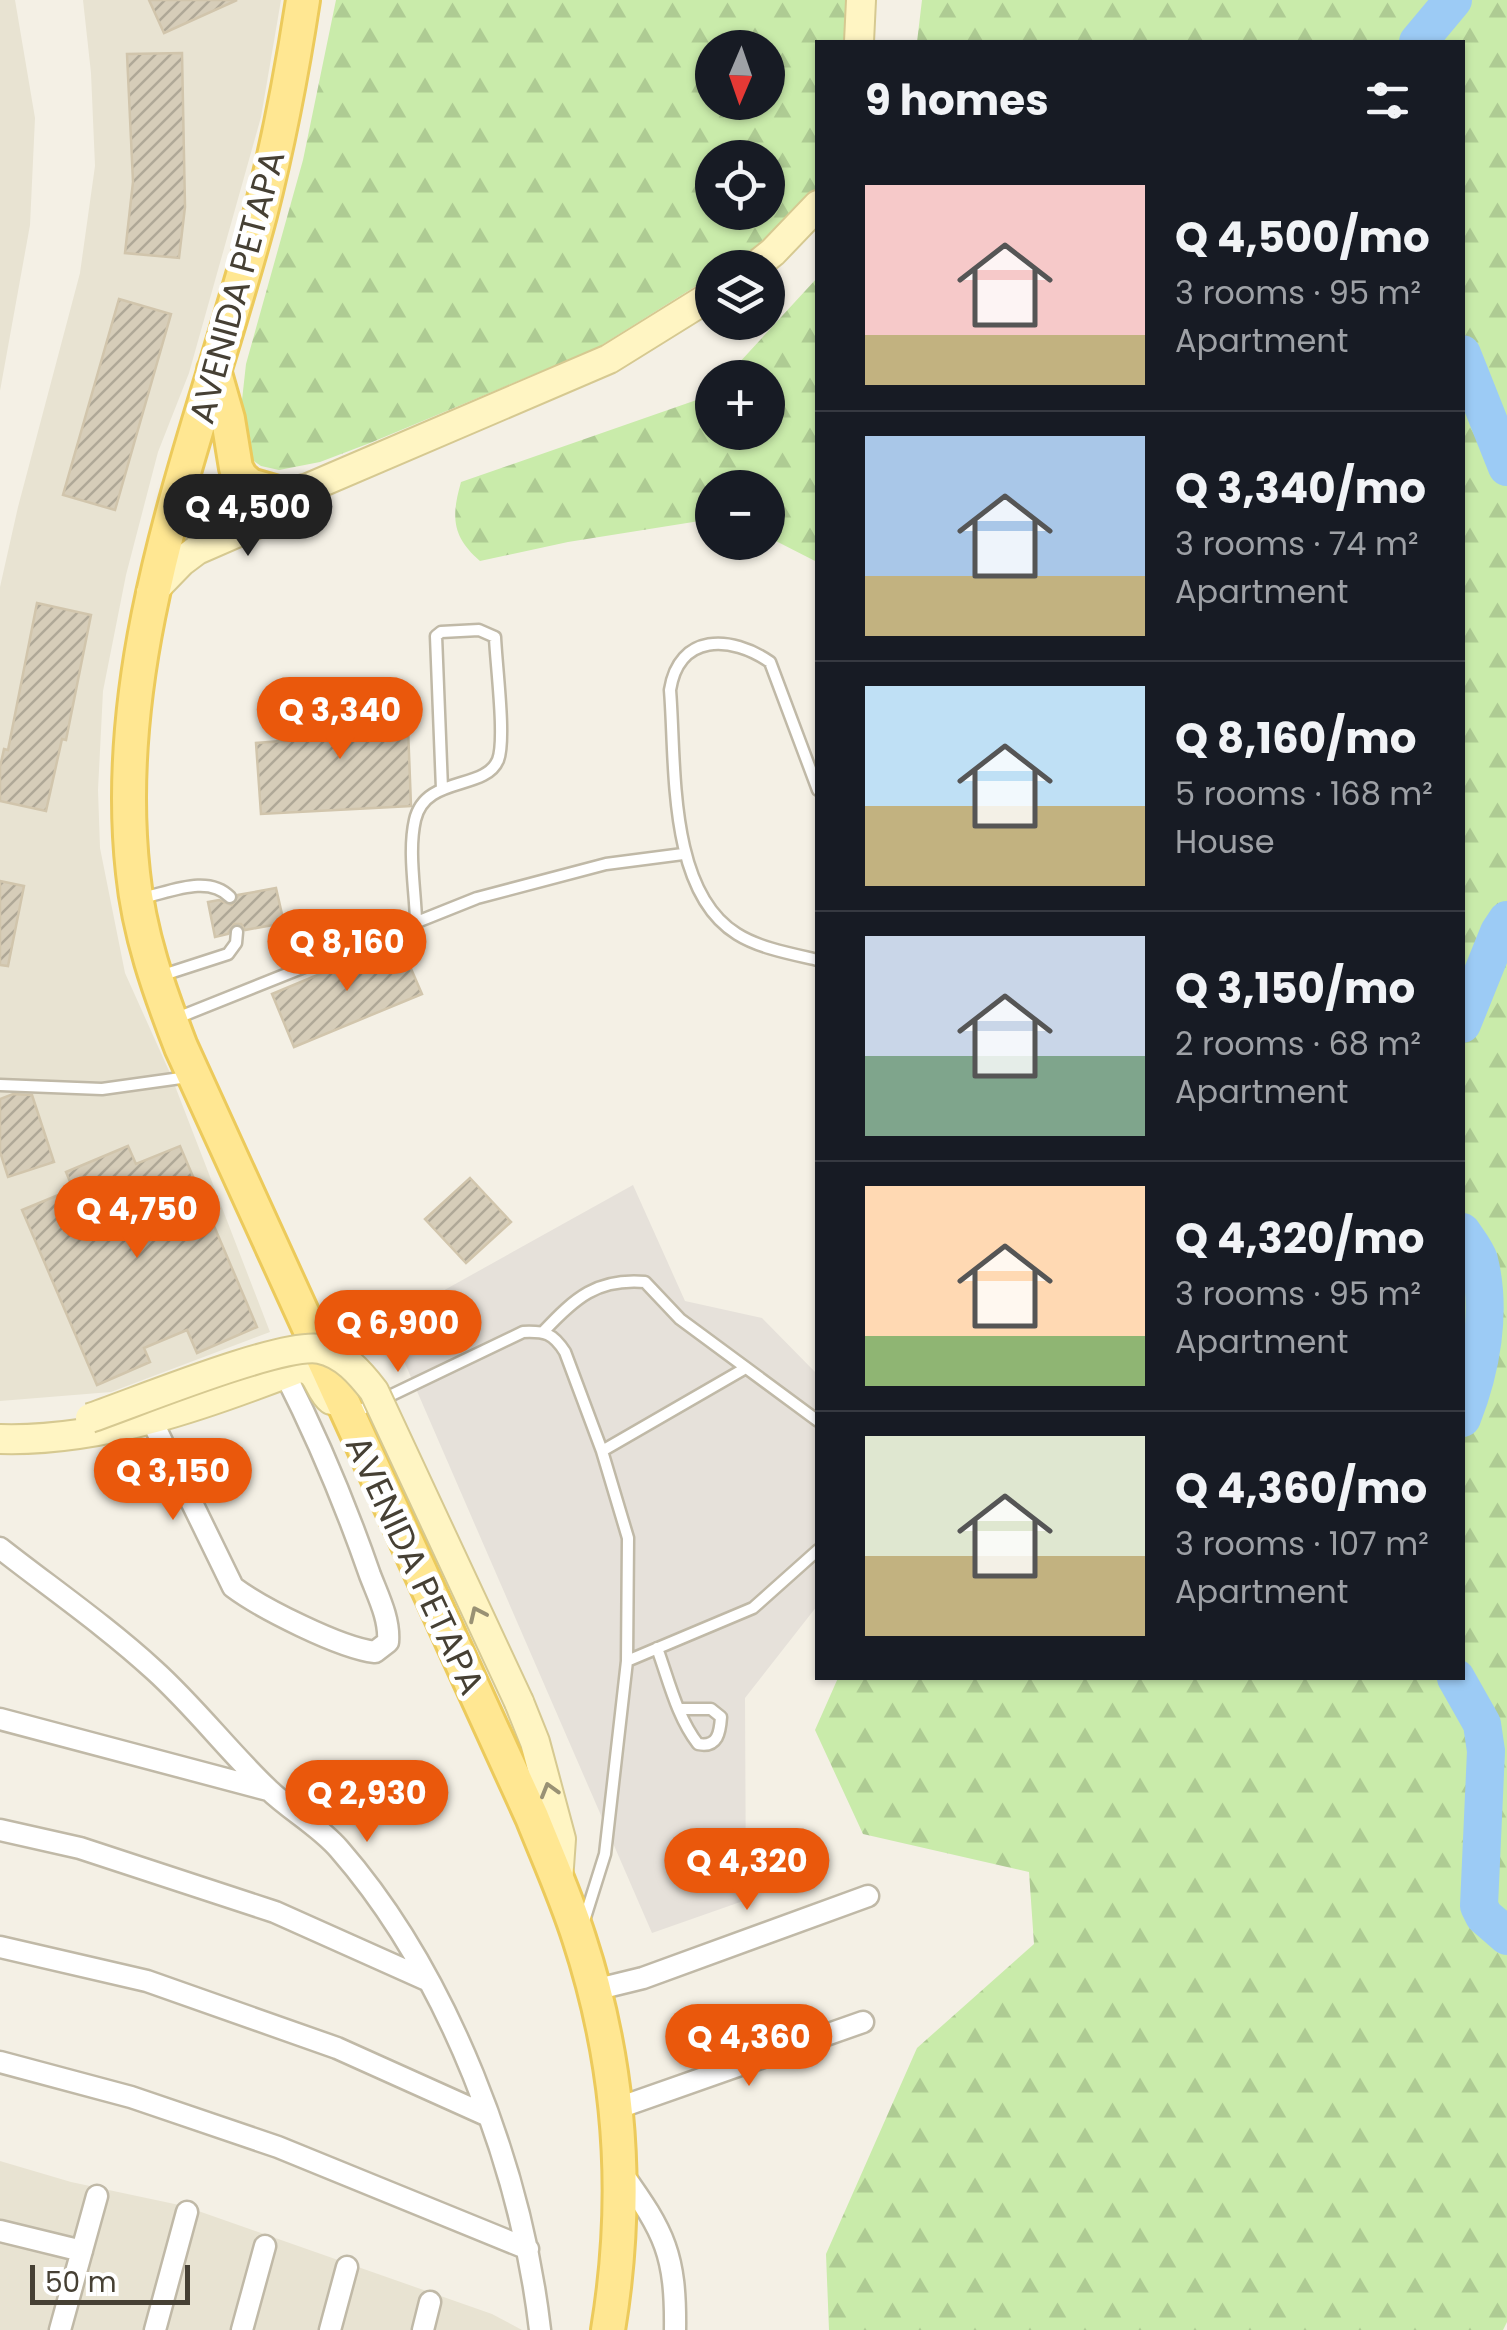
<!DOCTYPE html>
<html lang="en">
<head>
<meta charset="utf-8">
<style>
	body { margin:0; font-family:Poppins,sans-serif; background:#20242c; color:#f1f3f6; height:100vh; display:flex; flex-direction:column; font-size:38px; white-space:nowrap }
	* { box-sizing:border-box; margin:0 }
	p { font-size:32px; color:#9ea1a6 }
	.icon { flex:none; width:55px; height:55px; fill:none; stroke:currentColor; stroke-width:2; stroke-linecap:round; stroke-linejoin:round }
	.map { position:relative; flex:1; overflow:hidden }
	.panel { position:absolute; left:815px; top:40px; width:650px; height:1640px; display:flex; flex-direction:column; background:#171b24; border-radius:0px; box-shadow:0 2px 8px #0004 }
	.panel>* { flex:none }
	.needle { width:65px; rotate:182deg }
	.controls { position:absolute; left:695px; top:30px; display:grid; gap:20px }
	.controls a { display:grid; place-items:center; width:90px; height:90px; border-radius:50%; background:#171b24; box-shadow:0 2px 8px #0004; font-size:50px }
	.scale { position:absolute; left:30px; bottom:25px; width:160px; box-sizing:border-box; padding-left:10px; border:5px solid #464034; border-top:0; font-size:28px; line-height:35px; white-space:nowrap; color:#464034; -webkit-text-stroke:8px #fff; paint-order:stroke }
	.price { position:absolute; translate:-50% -85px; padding:0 22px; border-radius:35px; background:#ea580c; color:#fff; font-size:32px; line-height:65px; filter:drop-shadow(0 2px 5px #0008) }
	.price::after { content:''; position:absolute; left:50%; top:60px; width:30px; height:22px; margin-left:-15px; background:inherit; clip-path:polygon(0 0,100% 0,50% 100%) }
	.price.on { background:#222; color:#fff }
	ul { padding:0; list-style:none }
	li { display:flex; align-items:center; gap:30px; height:250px; padding:0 50px }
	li+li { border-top:2px solid #363941 }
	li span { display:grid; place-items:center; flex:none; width:280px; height:200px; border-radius:0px; color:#555 }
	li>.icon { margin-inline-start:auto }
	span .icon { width:120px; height:120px; fill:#fffc; stroke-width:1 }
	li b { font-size:42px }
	h2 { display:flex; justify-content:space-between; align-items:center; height:120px; padding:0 50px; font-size:42px }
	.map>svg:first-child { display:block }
</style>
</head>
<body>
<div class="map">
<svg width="1507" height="2330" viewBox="0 0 1507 2330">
	<defs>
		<pattern id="forest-firs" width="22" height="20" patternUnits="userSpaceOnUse" patternTransform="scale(2.5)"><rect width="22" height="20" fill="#c9ebaa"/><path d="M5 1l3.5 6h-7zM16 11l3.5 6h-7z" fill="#aecb93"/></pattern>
		<pattern id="building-hatch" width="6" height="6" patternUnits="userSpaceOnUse" patternTransform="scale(2.5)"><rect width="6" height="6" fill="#d6cdb9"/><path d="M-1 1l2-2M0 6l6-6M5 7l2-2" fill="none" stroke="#afa897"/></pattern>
	</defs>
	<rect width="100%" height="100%" fill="#f4f0e5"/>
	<path fill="#e8e3d2" d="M0 0H15L35 118 30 225 0 391Z
		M83 0H281L261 117 189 373 158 452 126 575 103 691 98 790 100 848 125 973 170 1073 270 1332 111 1392 0 1401V587L18 507 80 273 95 166 91 73Z
		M0 2161 71 2182 184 2206 492 2314 522 2330H0Z"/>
	<path fill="#e6e1da" d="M633 1185 685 1301 762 1318 817 1374V1606L745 1698 746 1900 652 1933 387 1322Z"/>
	<path fill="url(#forest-firs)" fill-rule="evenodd" d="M336 0H861L859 42H818L817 205 808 217 727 267 712 268V276L597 348 370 443 320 462 279 470 261 466 248 457 240 418 246 364 303 160ZM712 48H768V102H712ZM712 158H768V212H712Z
		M922 0H1507V2322L1503 2330H829L826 2254 917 2048 1034 1944 1029 1872 863 1834 815 1730 838 1678H1462V42H917Z
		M817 278V562L768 537V488H712V519L568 542 480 561C452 537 451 517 461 482L708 396 712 392V432H768V378L726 377Z"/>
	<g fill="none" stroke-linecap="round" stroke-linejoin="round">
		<path stroke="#9ccbf5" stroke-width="38" d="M1418 42 1453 0
			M1462 354 1507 467
			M1462 1024 1499 932 1507 920
			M1462 1232C1468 1241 1476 1251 1479 1260 1492 1312 1481 1370 1462 1418
			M1456 1678 1482 1724 1486 1751 1479 1906 1484 1916 1507 1936"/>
	</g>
	<path fill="url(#building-hatch)" stroke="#d1c5ac" stroke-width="2.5" d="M149 0H237L164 33Z
		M182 53 185 207 179 258 125 253 133 182 127 54Z
		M119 299 171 314 115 510 63 495Z
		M37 603 91 615 66 740 62 739 46 811 0 801V767L4 749 8 750Z
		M407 701 411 806 261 814 256 743 310 739 308 707Z
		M0 881 24 886 8 966 0 965Z
		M276 888 284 923 245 930 241 924H234L228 934 215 937 208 902 219 900 232 905 238 895Z
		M399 941 422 994 294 1047 272 994Z
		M13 1094 32 1095 54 1162 8 1177 0 1152V1099Z
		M128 1146 136 1164 180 1146 257 1327 197 1353 187 1330 144 1348 150 1362 97 1385 22 1210 73 1189 66 1172Z
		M470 1178 511 1222 466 1263 425 1219Z"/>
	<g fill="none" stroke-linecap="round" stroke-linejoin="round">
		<g stroke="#c0b9a7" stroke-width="15">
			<path id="lane" d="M818 790 770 662C731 635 679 633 670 690 676 763 667 891 737 934 759 948 792 954 818 960
				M142 898C170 892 208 874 230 897
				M416 920C415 888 408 851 415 820 425 775 485 791 498 760 506 739 496 664 495 637L479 630 441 632 436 636 442 789
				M160 976 228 954 236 943 237 932
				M177 1018 477 898 606 864 683 854
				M0 1085 102 1089 188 1077
				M544 1331C575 1298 597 1278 645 1282L680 1319 818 1421
				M352 1414 523 1332C545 1331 553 1333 565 1352L602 1451 628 1538 627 1661 605 1854 583 1924
				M602 1451 744 1369
				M657 1648C669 1681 677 1717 698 1744 718 1748 720 1732 721 1717L711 1709H679
				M627 1661 753 1608 818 1550"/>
		</g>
		<g stroke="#c0b9a7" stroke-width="25">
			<path id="street" d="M151 1419 233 1587C261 1608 340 1648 375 1652L388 1642C390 1619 378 1596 370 1575 346 1506 318 1439 285 1374
				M0 1548C51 1588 106 1626 154 1670 195 1707 229 1752 269 1790 291 1811 319 1826 339 1849 448 1974 521 2166 540 2330
				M0 1719 268 1790
				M0 1830 80 1848 275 1912 427 1980
				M0 1947 147 1981 337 2048 486 2115
				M594 1990 643 1978 868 1896
				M0 2062 131 2097 278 2147 528 2249
				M618 2108 863 2022
				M622 2173C665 2233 676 2255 675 2330
				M0 2231 82 2251
				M60 2330 97 2196
				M155 2330 187 2212
				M242 2330 265 2246
				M330 2330 347 2267
				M423 2330 430 2302"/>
		</g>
		<g stroke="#d6c991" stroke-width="32">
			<path id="secondary" d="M859 42 861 0
				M753 268 773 252 818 205
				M173 521 308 488 609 359 712 295
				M151 593 181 562 197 550 277 515 303 493
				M0 1439C102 1442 206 1405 300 1368 320 1369 317 1389 331 1400
				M519 1702 535 1742 561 1839 558 1881"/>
		</g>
		<g stroke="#ecca5b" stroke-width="38">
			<path id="primary" d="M303 0C292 72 278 145 260 215 203 429 108 647 133 873 139 934 159 990 181 1047L532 1817C548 1857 566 1897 579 1938 621 2066 630 2197 608 2330
				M214 370 228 419 236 468 241 477 250 485 281 494"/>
		</g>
		<use href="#lane" stroke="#fff" stroke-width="10"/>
		<use href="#street" stroke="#fff" stroke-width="20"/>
		<use href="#secondary" stroke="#fff5c3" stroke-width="28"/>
		<use href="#primary" stroke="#ffe792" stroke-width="32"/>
		<g stroke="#d6c991" stroke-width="32" stroke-linecap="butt">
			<path id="secondary-bridge" d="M90 1418C134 1403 282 1342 320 1349 344 1354 360 1373 374 1391L519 1702"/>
		</g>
		<use href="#secondary-bridge" stroke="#fff5c3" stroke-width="28"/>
	</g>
	<defs><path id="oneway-chevron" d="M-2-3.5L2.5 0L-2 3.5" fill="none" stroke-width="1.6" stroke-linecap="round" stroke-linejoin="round" transform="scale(2.5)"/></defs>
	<g stroke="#999174">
		<use href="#oneway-chevron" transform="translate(477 1614) rotate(-115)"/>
		<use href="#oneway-chevron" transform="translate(549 1790) rotate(-106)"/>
	</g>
	<g text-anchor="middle" stroke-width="10" stroke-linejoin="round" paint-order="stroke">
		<g font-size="35" fill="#464034" stroke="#fff">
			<text transform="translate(237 287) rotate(-75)" y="12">AVENIDA PETAPA</text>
			<text transform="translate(415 1565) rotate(65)" y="12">AVENIDA PETAPA</text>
		</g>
	</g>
</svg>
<div class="controls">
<a><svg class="needle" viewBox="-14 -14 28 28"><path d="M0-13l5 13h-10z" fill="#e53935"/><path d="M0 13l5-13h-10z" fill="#9ea1a6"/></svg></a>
<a><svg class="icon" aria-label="locate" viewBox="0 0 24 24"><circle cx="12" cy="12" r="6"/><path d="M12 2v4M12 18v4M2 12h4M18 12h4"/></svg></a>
<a><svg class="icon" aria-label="layers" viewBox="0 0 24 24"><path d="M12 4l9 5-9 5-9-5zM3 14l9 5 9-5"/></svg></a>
<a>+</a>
<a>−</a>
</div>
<div class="scale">50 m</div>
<b class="price on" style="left:248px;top:559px">Q 4,500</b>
<b class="price" style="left:340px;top:762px">Q 3,340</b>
<b class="price" style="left:347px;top:994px">Q 8,160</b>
<b class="price" style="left:137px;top:1261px">Q 4,750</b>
<b class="price" style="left:398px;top:1375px">Q 6,900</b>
<b class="price" style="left:173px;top:1523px">Q 3,150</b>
<b class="price" style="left:367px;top:1845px">Q 2,930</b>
<b class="price" style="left:747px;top:1913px">Q 4,320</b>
<b class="price" style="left:749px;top:2089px">Q 4,360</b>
<section class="panel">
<h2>9 homes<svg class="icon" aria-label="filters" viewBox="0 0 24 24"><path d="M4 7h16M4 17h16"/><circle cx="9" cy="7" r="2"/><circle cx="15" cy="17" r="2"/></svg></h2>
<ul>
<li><span style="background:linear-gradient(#f6c9c9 75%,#c2b280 0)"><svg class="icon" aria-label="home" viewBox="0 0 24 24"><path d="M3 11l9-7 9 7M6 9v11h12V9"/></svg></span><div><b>Q 4,500/mo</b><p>3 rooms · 95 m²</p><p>Apartment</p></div></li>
<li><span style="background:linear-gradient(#a9c7e8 70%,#c2b280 0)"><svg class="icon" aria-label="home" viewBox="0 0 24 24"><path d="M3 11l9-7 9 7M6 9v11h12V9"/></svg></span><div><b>Q 3,340/mo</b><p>3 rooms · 74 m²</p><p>Apartment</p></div></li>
<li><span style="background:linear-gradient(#bfe0f5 60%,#c2b280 0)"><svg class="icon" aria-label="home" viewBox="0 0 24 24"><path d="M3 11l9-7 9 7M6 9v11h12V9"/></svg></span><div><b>Q 8,160/mo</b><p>5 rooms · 168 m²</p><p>House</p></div></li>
<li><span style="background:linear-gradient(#c9d6e8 60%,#7fa58c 0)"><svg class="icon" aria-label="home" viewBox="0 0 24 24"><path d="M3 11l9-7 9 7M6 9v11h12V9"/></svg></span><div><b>Q 3,150/mo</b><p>2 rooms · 68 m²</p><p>Apartment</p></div></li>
<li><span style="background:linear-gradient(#ffd9b3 75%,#8fb573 0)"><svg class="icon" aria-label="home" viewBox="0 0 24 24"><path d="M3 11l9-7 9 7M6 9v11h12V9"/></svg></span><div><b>Q 4,320/mo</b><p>3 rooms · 95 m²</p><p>Apartment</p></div></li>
<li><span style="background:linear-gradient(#dfe7d0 60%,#c2b280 0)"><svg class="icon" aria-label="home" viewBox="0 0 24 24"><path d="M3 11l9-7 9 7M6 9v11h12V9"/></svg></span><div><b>Q 4,360/mo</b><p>3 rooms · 107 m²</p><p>Apartment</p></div></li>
</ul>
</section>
</div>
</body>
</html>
